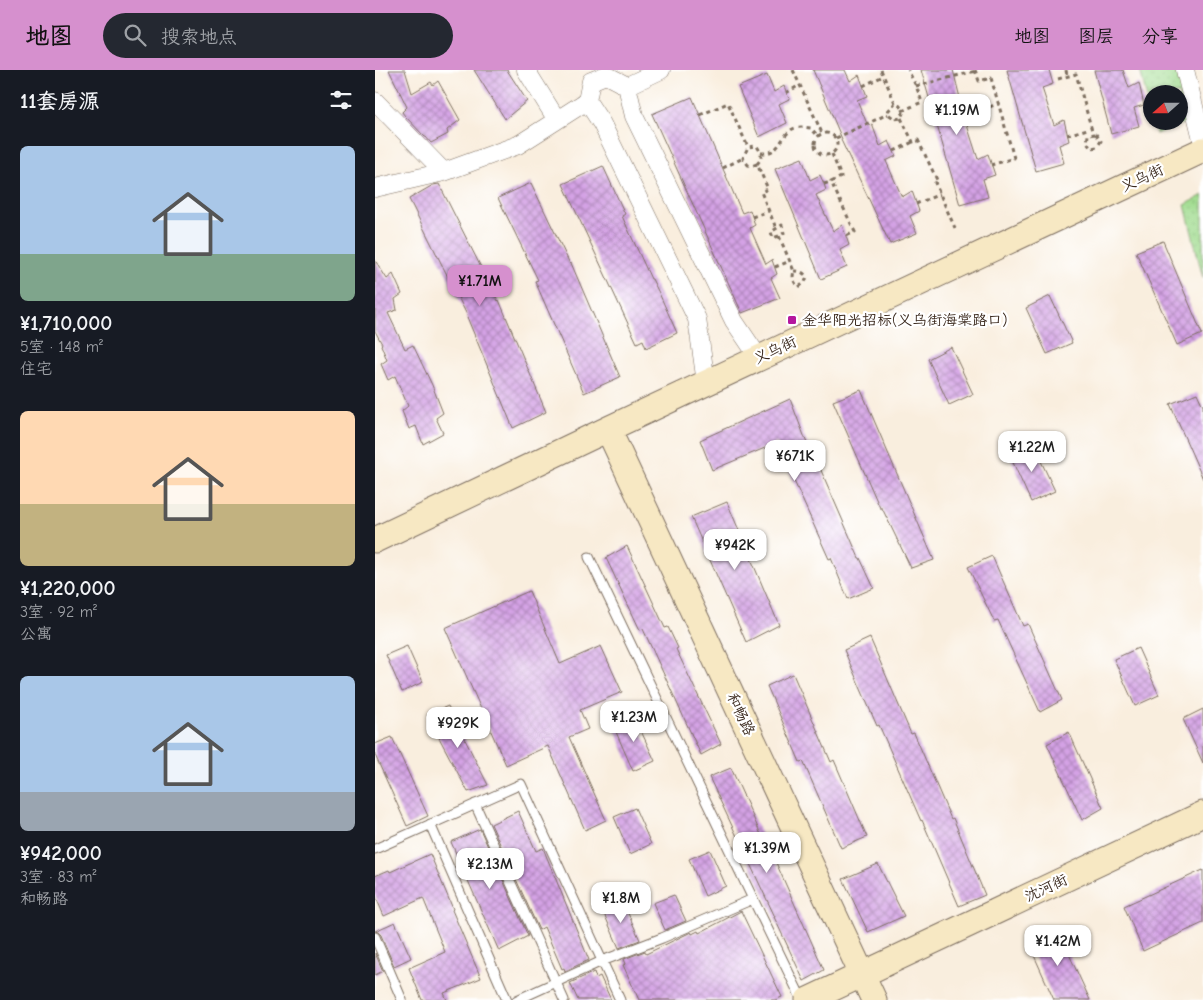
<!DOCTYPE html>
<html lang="zh">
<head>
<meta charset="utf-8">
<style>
	body { margin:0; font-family:"Comic Neue","LXGW WenKai TC",sans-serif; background:#242831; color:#f1f3f6; height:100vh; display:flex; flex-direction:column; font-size:19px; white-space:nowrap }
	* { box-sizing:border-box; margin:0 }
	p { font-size:16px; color:#9ea1a6 }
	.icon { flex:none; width:28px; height:28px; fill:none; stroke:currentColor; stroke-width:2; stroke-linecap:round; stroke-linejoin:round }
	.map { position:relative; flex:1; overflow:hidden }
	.sheet { display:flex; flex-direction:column; background:#171b24; width:375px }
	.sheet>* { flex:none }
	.needle { width:32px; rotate:249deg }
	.controls { position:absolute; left:768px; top:15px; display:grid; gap:10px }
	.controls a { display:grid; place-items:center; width:45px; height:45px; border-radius:50%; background:#171b24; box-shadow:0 1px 4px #0004; font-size:25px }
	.price { position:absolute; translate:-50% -42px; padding:0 11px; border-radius:10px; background:#fff; color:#222; font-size:16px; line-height:32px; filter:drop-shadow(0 1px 2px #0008) }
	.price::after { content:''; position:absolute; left:50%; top:30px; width:15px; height:11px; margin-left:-8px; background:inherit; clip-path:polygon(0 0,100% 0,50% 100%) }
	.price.on { background:#d690ce; color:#111 }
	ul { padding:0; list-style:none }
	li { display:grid; align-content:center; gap:10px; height:265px; padding:0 20px }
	li span { display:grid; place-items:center; height:155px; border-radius:8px; color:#555 }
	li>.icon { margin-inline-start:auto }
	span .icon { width:90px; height:90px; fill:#fffc; stroke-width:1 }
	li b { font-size:21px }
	h2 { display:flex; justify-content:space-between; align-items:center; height:60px; padding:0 20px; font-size:21px }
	header { display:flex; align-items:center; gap:30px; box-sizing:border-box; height:70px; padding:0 25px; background:#d690ce; color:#111 }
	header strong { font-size:24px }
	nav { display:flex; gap:28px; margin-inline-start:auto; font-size:18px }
	.search { width:350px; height:45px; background:#242831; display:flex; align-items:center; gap:12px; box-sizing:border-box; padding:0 18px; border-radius:28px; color:#9ea1a6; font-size:19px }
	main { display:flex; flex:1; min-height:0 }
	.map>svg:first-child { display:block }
</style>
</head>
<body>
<header>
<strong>地图</strong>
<div class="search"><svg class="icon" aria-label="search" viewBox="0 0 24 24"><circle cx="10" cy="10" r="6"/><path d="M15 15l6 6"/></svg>搜索地点</div>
<nav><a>地图</a><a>图层</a><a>分享</a></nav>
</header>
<main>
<section class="sheet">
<h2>11套房源<svg class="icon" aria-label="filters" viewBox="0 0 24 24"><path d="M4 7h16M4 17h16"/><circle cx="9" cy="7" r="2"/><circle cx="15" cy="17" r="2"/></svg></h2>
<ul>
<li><span style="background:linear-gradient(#a9c7e8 70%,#7fa58c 0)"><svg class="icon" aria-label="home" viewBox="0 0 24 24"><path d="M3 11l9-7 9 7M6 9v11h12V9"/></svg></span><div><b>¥1,710,000</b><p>5室 · 148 m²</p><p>住宅</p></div></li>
<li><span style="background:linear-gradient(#ffd9b3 60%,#c2b280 0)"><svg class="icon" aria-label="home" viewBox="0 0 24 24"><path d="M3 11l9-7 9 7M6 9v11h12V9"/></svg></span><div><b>¥1,220,000</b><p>3室 · 92 m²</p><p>公寓</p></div></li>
<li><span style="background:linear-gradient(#a9c7e8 75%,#9aa5b1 0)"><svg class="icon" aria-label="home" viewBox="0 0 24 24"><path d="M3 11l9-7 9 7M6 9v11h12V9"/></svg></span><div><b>¥942,000</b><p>3室 · 83 m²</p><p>和畅路</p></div></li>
</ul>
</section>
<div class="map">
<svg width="828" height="930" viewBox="0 0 828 930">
	<defs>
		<pattern id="park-dots" width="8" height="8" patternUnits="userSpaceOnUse" patternTransform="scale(1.25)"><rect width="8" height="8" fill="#a0dc8f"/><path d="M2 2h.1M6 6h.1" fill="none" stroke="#8bbd7b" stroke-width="1.8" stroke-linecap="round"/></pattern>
		<pattern id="building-cross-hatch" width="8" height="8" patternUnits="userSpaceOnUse" patternTransform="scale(1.25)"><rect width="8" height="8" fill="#d4a2e5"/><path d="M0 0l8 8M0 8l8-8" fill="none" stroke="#ad84b9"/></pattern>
	</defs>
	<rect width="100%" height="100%" fill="#fff"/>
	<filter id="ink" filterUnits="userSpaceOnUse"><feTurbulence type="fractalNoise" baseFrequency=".02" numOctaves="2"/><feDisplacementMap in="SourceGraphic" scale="10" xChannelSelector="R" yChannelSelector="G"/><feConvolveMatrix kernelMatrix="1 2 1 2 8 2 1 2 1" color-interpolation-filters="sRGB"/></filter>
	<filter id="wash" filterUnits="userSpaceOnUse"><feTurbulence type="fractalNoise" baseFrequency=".0096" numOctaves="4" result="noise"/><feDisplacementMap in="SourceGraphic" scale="20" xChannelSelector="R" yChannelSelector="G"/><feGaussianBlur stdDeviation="1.12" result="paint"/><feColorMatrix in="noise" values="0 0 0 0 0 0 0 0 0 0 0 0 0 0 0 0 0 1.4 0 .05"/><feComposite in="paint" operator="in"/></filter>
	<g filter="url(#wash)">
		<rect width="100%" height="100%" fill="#f9eede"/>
		<path fill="url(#park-dots)" stroke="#6e8356" d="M765 0H808L822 49 799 56 781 64 778 51H804V24H776V46Z
			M828 125V208L810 135Z"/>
		<g id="blocks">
			<path fill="url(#building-cross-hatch)" d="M14 0H30L37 23 56 12 58 15 63 11 85 50 72 60 73 64 56 73 51 67H50L30 46 27 42 32 37Z
				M99 0H132L152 31 130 49Z
				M438 0H470L475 11 484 5 492 26 482 30 493 56 497 54 505 76 514 71 521 86 511 91 527 127 537 121 544 141 535 146 542 163 515 174 466 70 467 69Z
				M546 0H578L587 36 596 32 601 48 591 52 603 89 613 84 620 105 608 109 613 127 585 135Z
				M632 0H674L678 14 667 18 679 55 689 50 694 71 684 75 689 93 661 101Z
				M719 0H748L754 18 764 13 769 35 759 38 764 56 736 64Z
				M392 5 399 22 409 16 414 29 404 34 412 53 384 67 363 17Z
				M317 27 367 143 375 140 380 155 375 158 391 194 397 190 402 204 396 208 405 228 367 243 277 44Z
				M427 88 435 110 445 105 449 114 451 120 441 125 458 161 467 155 474 175 465 180 472 197 446 209 400 99Z
				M228 96 250 144 247 146 276 209H277L284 223 302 263 271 278 268 270 262 273 188 114Z
				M156 113 195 194 196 193 245 307 209 323 160 211 163 210 123 128Z
				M64 114 123 231 124 230 171 342 138 358 92 247H93L34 129 58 115Z
				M788 171 827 264 802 275 761 182Z
				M0 190 12 209 18 204 27 224 20 229 22 240 13 243 30 279 38 275 57 315 68 343 61 348 68 363 48 374 41 356 34 359 27 341 33 336 20 306 13 310 6 294 12 290 6 275 7 274 0 261Z
				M675 226 697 273 672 284 651 238Z
				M576 277 598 324 574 335 553 289Z
				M486 320 559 490 536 498 507 438H505L458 331Z
				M822 323 828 336V409L795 334Z
				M415 329 433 376 435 375 484 488H485L499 518 473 529 456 488 454 489 402 373 337 400 325 370Z
				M658 374 680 421 656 432 635 386Z
				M352 432 404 555 371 572 316 447Z
				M252 476 290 558 293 557 303 578 301 579 346 674 326 685 268 559 265 560 231 488Z
				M617 486 648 556 653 554 687 630 665 642 623 550 619 551 593 497Z
				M154 521 185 594 226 576 247 622 205 640 213 659 194 667 231 750 210 760 173 676 131 695 70 558Z
				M495 568 536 664 539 663 576 749 578 748 610 825 584 836 547 750 546 751 504 655 502 656 469 580Z
				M32 576 48 612 27 622 11 585Z
				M763 578 784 625 760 636 739 589Z
				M418 604 456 692 459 690 492 767 466 778 428 691 425 692 392 616Z
				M73 636 113 715 93 722 52 645Z
				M828 639V693L808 649Z
				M259 646 280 691 258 701 238 655Z
				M694 662 728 738 707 750 672 674Z
				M17 667 53 746 32 756 0 685V674Z
				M356 698 388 769 390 768 449 900 429 911 399 847H400L334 707Z
				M260 738 276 774 255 784 239 747Z
				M143 741 161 781 168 778 214 890 190 901 189 898 187 899 169 857 164 860 116 754Z
				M105 759 153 866 124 881 76 772Z
				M335 780 351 816 330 826 314 789Z
				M55 784 78 839 77 840 106 908 69 923 72 930H47L34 898 70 882 48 828 9 846 0 825V806L14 800 15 802Z
				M503 794 529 846 493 862 468 809Z
				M828 800V853L768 881 749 836Z
				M299 825 311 851 290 860 278 833Z
				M247 830 265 870 244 878 227 839Z
				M366 841 407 927 400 930H264L248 895 251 894 249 889 270 881 271 884 316 862 317 864 323 861 324 863Z
				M20 852 36 888 19 896 6 865 3 862 0 861Z
				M682 858 715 930H679L653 872Z
				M0 883 8 901 0 905Z
				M219 902 221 908 225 906 236 930H203L195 913Z"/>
		</g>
	</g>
	<g filter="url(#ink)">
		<use href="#blocks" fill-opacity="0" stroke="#7e6f61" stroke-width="1"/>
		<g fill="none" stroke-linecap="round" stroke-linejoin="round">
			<g stroke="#7e6f61" stroke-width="11">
				<path id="lane" d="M214 487 378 829 427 930
					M100 734 189 930
					M55 754 132 930
					M0 779 146 714 245 930
					M0 867 27 930
					M142 930 227 891 287 868 378 829"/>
			</g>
			<g stroke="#7e6f61" stroke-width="19">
				<path id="street" d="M151 0 182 50
					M810 0 828 73
					M252 16 286 0
					M0 31 69 102
					M0 118 69 102 143 75 212 31
					M331 313 322 249 227 54 212 31 216 11 231 5 252 16 259 46 359 251 384 288"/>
			</g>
			<g stroke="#7e6f61" stroke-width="27">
				<path id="secondary" d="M233 359 499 930
					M0 470 233 359 828 80
					M433 930 828 744"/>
			</g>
			<path stroke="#7e6f61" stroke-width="3" stroke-dasharray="4 4" stroke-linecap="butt" d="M418 0 447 63
				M506 0 520 33 525 36 528 43 526 48 520 49 513 44V41L520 33
				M600 0 604 11 616 8 639 88 616 95
				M691 0 692 6
				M683 9 701 4 718 64
				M488 16 508 6
				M541 16 601 1
				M411 23 425 15
				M527 41 547 32 541 16 533 0
				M599 41 624 34
				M325 45 353 33 373 77
				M526 48 538 72 543 70 563 112 560 113 580 158
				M440 74a11 11 0 1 1 22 0a11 11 0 1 1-22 0Z
				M721 64 726 71 722 77 716 78 712 73 713 65Z
				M692 65 716 58
				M461 68 513 44
				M519 81 538 72
				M386 83C405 84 404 69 416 60 421 56 429 57 436 58L442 65
				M457 84 466 107 456 112 480 162 471 166
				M382 94 377 96 373 95 368 88 373 77 382 76 386 83V89L382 94 393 119 386 122 401 158
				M348 98 368 88
				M449 114 456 112
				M541 134 565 124
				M377 147 394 141
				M404 166 398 168 396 162 407 155 409 163 404 166 419 201C417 208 418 212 424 217L430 212 432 207C428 202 425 201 419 201
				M400 197 415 191"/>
			<use href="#lane" stroke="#fff" stroke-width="9"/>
			<use href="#street" stroke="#fff" stroke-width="18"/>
			<use href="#secondary" stroke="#f7e8c3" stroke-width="25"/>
		</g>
	</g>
	<rect fill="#b5179e" stroke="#fff" stroke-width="2" x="412" y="245" width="10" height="10" rx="2.5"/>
	<g text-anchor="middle" stroke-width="4.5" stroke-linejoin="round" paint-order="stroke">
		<g font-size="15" fill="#3b2a1e" stroke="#fff">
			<text transform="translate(767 108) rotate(-25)" y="5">义乌街</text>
			<text transform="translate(400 280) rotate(-25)" y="5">义乌街</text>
			<text transform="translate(366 644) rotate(65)" y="5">和畅路</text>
			<text transform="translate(671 818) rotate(-25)" y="5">沈河街</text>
		</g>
		<g font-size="15" fill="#3b2a1e" stroke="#fff" text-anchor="start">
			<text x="427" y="255">金华阳光招标(义乌街海棠路口)</text>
		</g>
	</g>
</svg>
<div class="controls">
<a><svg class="needle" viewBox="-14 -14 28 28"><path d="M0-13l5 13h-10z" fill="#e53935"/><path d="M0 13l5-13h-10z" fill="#9ea1a6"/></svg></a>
</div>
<b class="price" style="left:582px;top:66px">¥1.19M</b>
<b class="price on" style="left:105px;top:237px">¥1.71M</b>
<b class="price" style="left:657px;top:403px">¥1.22M</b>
<b class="price" style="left:420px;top:412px">¥671K</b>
<b class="price" style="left:360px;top:501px">¥942K</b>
<b class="price" style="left:259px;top:673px">¥1.23M</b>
<b class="price" style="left:83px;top:679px">¥929K</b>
<b class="price" style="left:392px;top:804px">¥1.39M</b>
<b class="price" style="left:115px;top:820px">¥2.13M</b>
<b class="price" style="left:246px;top:854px">¥1.8M</b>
<b class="price" style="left:683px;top:897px">¥1.42M</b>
</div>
</main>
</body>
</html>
